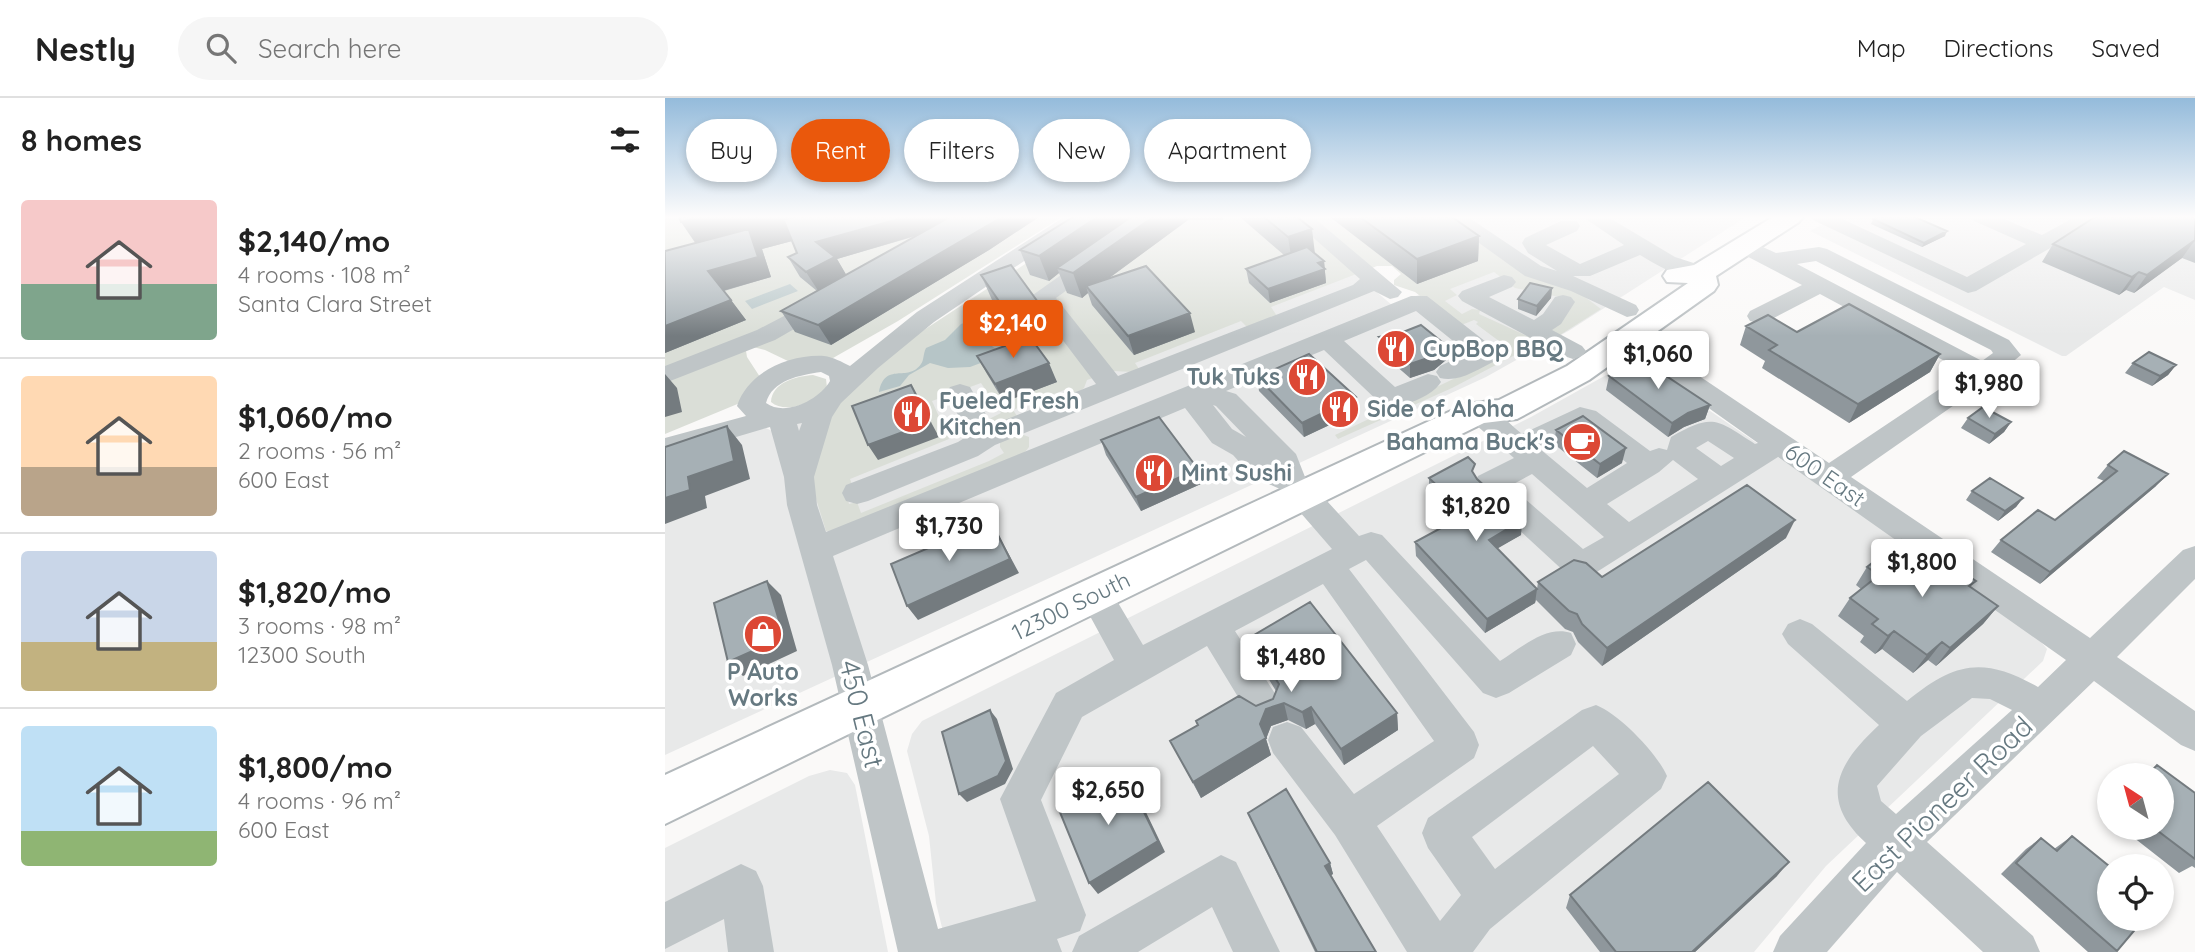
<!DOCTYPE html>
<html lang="en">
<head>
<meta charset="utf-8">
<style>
	body { margin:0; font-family:Quicksand,sans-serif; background:#f6f6f6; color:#222; height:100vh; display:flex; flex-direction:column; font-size:26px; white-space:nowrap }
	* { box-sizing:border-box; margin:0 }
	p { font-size:23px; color:#767676 }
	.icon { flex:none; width:38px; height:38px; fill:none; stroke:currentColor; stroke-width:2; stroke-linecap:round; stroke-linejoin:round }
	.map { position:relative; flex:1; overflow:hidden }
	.sheet { display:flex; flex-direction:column; background:#fff; width:665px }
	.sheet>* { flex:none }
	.guide { position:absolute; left:21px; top:21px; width:665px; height:63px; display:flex; gap:14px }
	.needle { width:46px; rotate:324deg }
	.controls { position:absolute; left:1432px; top:665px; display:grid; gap:14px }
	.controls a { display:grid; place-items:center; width:77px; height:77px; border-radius:50%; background:#fff; box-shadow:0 4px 10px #0003; font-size:35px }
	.price { position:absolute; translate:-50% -60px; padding:0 16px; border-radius:7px; background:#fff; color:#222; font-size:23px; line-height:46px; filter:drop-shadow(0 2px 4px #0008) }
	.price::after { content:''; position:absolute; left:50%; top:42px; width:21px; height:16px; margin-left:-10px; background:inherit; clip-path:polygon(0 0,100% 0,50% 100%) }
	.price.current { background:#ea580c; color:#fff }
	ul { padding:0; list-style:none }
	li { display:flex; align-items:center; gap:21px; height:175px; padding:0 21px }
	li+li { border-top:2px solid #e0e0e0 }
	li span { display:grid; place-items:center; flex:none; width:196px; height:140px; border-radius:7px; color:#555 }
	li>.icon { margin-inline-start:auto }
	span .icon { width:84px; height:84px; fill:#fffc; stroke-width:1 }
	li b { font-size:30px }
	h2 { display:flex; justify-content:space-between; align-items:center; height:84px; padding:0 21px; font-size:30px }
	.pill { padding:0 24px; border-radius:32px; background:#fff; box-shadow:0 4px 10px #0003; font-size:24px; line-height:63px }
	.pill.current { background:#ea580c; color:#fff }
	header { display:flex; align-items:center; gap:42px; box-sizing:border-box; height:98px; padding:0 35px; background:#fff; border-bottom:2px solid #e0e0e0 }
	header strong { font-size:33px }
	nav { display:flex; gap:38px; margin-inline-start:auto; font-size:24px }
	.search { width:490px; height:63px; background:#f6f6f6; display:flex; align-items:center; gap:18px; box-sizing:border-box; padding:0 24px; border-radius:38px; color:#767676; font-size:26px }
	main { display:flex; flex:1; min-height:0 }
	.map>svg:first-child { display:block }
</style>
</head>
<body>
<header>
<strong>Nestly</strong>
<div class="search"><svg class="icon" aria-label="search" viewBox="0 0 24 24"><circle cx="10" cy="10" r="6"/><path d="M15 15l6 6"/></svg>Search here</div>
<nav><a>Map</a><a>Directions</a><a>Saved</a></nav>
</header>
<main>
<section class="sheet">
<h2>8 homes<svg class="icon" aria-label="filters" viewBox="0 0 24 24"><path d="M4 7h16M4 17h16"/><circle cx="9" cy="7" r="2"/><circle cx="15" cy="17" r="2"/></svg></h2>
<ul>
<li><span style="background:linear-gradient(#f6c9c9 60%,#7fa58c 0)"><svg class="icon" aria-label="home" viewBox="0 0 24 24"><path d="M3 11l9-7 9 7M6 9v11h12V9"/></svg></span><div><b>$2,140/mo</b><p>4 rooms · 108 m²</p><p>Santa Clara Street</p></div></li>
<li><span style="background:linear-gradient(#ffd9b3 65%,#b9a48a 0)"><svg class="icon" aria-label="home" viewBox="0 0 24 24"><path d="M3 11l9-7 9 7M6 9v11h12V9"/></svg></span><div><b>$1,060/mo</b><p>2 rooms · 56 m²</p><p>600 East</p></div></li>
<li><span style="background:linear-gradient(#c9d6e8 65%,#c2b280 0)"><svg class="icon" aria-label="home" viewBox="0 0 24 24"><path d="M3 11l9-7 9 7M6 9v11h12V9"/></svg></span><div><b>$1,820/mo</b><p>3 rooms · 98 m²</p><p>12300 South</p></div></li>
<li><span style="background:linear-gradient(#bfe0f5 75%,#8fb573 0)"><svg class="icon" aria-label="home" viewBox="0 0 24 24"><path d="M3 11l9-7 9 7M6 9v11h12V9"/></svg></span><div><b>$1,800/mo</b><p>4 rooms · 96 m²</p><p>600 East</p></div></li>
</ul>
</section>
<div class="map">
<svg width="1530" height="854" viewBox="0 0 1530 854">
	<rect width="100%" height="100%" fill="#faf9f8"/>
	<path fill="#e8e9e9" d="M773 119H1081L905 232 821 279 0 657V361L99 329 107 333 664 154 727 207 839 165Z
		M1171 119H1530V202L1499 189 1401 258H1397L1145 133Z
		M961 266 991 276 1366 532 1382 551 1378 563 1161 768 1089 854H283L271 805 264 738 242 653 247 636 257 623 866 319Z
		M165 672 182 675 190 687 223 854H0V750L144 678Z"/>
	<path fill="#daded7" d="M0 119H397L233 223 161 264H125L100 252 80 247 82 259 95 279 87 300 0 336Z
		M432 119H778L920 199 936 211 895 237 884 233 909 202 850 190 829 174 785 191 792 197 780 203 797 216 807 211 815 212 814 216 875 244 787 290 673 341 670 337 837 258 826 252 838 246 811 226 813 224 809 222 794 228 750 194 729 187V182L736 176 727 168H712L606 209 612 218 583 230 576 223 470 265 474 271 468 274 448 273 422 282 419 290 409 297 402 291 348 312 352 318 335 325 325 326 322 322 336 315 316 285 267 303 284 341 185 381 188 389 181 392 184 406 192 404 196 415 324 363 339 355 335 349V343C344 337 354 334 364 339V349L356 359 179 432 161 433 148 391 150 361 165 316 216 260Z
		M148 277 161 281 162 290C151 304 121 317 106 304 107 284 132 278 148 277Z"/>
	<path fill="#b6c5c7" d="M125 186 133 193 87 211 80 203Z
		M302 224 314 225 318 229V241L332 252 329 260 305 269 283 270 265 265 244 277 235 288 214 294C220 263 243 285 256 266 259 262 258 256 261 250L280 242 296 226Z"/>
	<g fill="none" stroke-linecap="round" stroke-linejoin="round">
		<g stroke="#b3b9bc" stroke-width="4">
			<path id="major" d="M1108 119H1138L1134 124 1051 178 1053 187 1049 193 924 282 852 321 819 325 0 726V677L801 306 834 302 902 268 1023 185 1002 184 998 178 1002 172 1029 167Z"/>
		</g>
		<path fill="#bfc5c7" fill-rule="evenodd" d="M399 119H424L269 224 213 270 176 305 167 319 149 379 152 407 161 434 746 198H762L830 251 834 257 830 263C813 271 794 285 775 280L771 274 775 268 803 255 751 213 679 243 730 289 763 276 772 278 776 284C767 299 734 312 717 307L659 252 561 293 571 296 631 356 640 379 694 438 706 434 717 437 835 563C856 550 881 527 906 535L911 546 906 557 844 595 831 600 818 595 701 462 684 471 809 634 814 647 809 660 712 728 775 823 796 797 763 750 757 735 763 720 917 612 931 607C954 616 992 655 1002 678L996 691 825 831 808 854H742L670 737 608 655 603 642 608 629 622 624 636 629 689 696 769 643 658 486 570 533 616 605 610 617 597 622 584 617 542 548 417 619 376 702 421 817 415 833 392 841 397 854H233L167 567 122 407 119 379 105 329 0 360V340L81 318 72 308C83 274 124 256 159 258 168 259 177 264 185 268L252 214ZM156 274 164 278 165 283C154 302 120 319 101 305 107 282 135 277 156 274ZM548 307 551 308 581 339 567 331ZM520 310 547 345 568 357 588 379 615 391 667 451 478 547 442 486 430 482 418 486 413 496 449 562 391 595 335 701 371 803 273 831 203 567 168 458ZM137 325 134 333 132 326ZM928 648 954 676 830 771 807 739Z
			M478 119H502L391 200 453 278 688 187 695 181 625 119H648L737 194 733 199 725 201 709 193 330 347 313 358 203 403 192 406 181 403 177 395 181 387 293 344 304 337 281 295 285 289 295 286 305 289 327 327 431 286 365 199Z
			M778 119H803L876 168 892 173 863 155 857 145 860 140 896 123H912L915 128 912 133 881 147 915 166 959 147 918 119H943L1010 159 1044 170 1047 175 1044 180C1022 185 993 168 975 157L925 178H908L971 207 974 212 971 217 962 219 906 193 860 178Z
			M1146 119H1173L1302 179 1361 146 1309 123 1306 119H1334L1377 137 1410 119H1436L1432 123 1311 193 1303 195 1150 123Z
			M1078 140 1111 155 1154 149 1162 151 1344 242 1356 257 1328 280 1186 379 1425 540 1518 452 1530 448V481L1452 559 1530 613V653L1516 647 1429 583 1262 744 1368 838 1375 854H1318L1232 774 1162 854H1108L1115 838 1201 745C1153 701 1172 666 1214 627L1123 546 1117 536 1123 526 1135 521 1147 526 1242 603C1290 564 1318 558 1373 589L1401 562 1113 359 927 477 915 481 903 477 813 394 809 386 813 378 849 360 803 320 799 314 803 308C825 302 841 323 857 336L915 309 931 313 985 353 994 350 1002 352 1006 339C1048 315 1051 321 1090 346L1093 345 952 245 948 240 952 235 961 232 970 235 1164 365 1300 274 1155 196 1103 223 1094 225 1085 223 1082 218 1085 213 1137 187 1070 152 1067 147 1070 142ZM1151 163 1326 252 1328 255 1317 263 1132 166ZM916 329 962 365 922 390 875 351ZM1043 343 1069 360 1056 368 1031 350ZM1008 362 1033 381 964 424 942 406 994 374ZM867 376 939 439 918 451 845 388ZM1307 600 1325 601 1347 612 1231 716 1216 703 1212 688 1256 638Z
			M839 177 847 179 851 184 847 189 824 199 869 222 878 216 890 199 898 197 906 199 910 204 896 226 887 232 917 248 921 253 917 258 908 261 899 258 797 203 793 198 797 193Z
			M161 196 169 198 173 203 169 208 110 242 0 285V268L92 232Z
			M556 757 571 764 615 854H568L547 809 473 854H407L414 838Z
			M76 766 91 773 98 788 109 854H63L59 821 0 851V804Z"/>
		<use href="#major" fill="#fff" fill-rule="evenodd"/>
	</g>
	<path fill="#8f979c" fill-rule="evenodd" d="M374 119 324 152 166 247 130 234 116 213 152 193 135 179 123 159 132 155 127 143 97 151 106 179 59 193 81 222 0 255V153L31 145ZM251 138 181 177 172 161Z
		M408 119H559L558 122H523L443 181 530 234 469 257 427 207 423 195 417 200 402 195 394 175 384 183 365 177 355 152Z
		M575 119H632L649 155 659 163 661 185 605 205 584 185 581 171 619 157Z
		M665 119H787L814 138 813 163 752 186Z
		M1530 119V165L1517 160 1469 195 1461 192 1454 197 1377 164 1388 146Z
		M1208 121 1280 138 1257 149 1206 126Z
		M316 177 378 211 389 237 369 244 392 284 339 304 322 276 312 258 355 243 327 202Z
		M887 190 886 200 871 218 853 211V201Z
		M1081 228 1132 234 1275 256 1265 274 1184 325 1097 270 1100 263 1075 247Z
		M714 239 781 262 769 272 745 280 715 254Z
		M1468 265 1511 267 1503 277 1487 288 1460 275Z
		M944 278 1045 307 1040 321 1019 329 1003 339 941 292Z
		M592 279 691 299 692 314 639 339 594 293Z
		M1303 320 1346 324 1339 334 1324 346 1296 330Z
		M891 332 957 365 932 380 889 346Z
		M436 342 538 385 476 413 441 357Z
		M1443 367 1491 388 1375 486 1326 454 1336 442 1390 422 1439 383 1432 380Z
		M809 376 812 381 857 422 856 437 832 450 872 491 873 484 937 479 1121 440 937 568 913 544 908 534 900 531 871 502 870 505 820 535 751 458 750 444 792 422 764 395V380Z
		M1307 393 1358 400 1351 409 1333 423 1301 402Z
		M1202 469 1281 472 1311 483 1305 489 1333 508 1318 526 1271 568 1263 562 1248 575 1217 551 1210 556 1195 544 1199 538 1173 518 1185 500 1196 491 1191 487Z
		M584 540 732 615 733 632 679 667 650 626 641 631 623 622 606 628 601 641 606 657 536 700 505 643 532 627 531 623 591 608 608 601 611 593 589 557Z
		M1492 667 1530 695V770L1527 768 1514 775 1468 739 1477 730H1496V677H1477Z
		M583 715 665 765 668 776 666 777 711 854H650L588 726Z
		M1407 738 1452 853 1451 854H1423L1336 776 1361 751 1376 740 1389 751Z
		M1112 778 1030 854H935L901 810 905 797Z"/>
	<path fill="#747b7f" d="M36 119H139L131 142 97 151 106 179 57 193 43 173 33 149 16 124Z
		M241 119H287L256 136 172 161 182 178 154 194 141 174 151 144Z
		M337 119H374L324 152 166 247 153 227Z
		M432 119H474L392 170 394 175 384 183 374 158Z
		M488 119H522L523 122 425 194 421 188 423 195 417 200 408 175Z
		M647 131 650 156 627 164 623 139Z
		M1282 133 1280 138 1257 149 1259 145Z
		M814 138 813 163 752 186V161Z
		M1530 142 1517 160 1469 195 1482 177Z
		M659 163 661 185 605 205 603 191Z
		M1474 174 1461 192 1454 197 1467 179Z
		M887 190 886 200 871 218 872 208Z
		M66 202 81 222 0 255V228Z
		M378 211 389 237 358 248 347 222Z
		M525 215 530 234 469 257 463 238Z
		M782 248 781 262 769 272 745 280V266Z
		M1275 256 1265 274 1184 325 1193 306Z
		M384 265 392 284 339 304 330 286Z
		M1511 267 1503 277 1487 288 1495 278Z
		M0 276 12 290 17 314 0 319Z
		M246 287 274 339 213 362 203 347Z
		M691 299 692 314 639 339 637 325Z
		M1045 307 1040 321 1019 329 1003 339 1007 325 1023 315Z
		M1346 324 1339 334 1324 346 1330 336Z
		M62 328 77 347 85 381 40 398 42 410 0 426V400L23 379Z
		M961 350 957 365 932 380 935 366Z
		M533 371 538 385 476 413 471 399Z
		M1503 376 1491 388 1375 486 1385 474Z
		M1358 400 1351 409 1333 423 1340 413Z
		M857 422 856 437 823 456 824 442Z
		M1130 422 1121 440 937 568 942 550Z
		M326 423 354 475 253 522 242 508Z
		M102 483 116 497 132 553 78 578 63 564Z
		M872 491 870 505 820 535 822 521Z
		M1333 508 1318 526 1271 568 1285 550Z
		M1229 533 1217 551 1210 556 1223 538Z
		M1277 544 1263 562 1248 575 1262 557Z
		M619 605 623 622 606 628 601 641 606 657 536 700 528 684 595 626 601 611Z
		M646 609 650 626 641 631 637 614Z
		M325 612 332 621 348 671 340 686 302 704 294 696Z
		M732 615 733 632 679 667 676 651Z
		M460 675 468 687 500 754 433 796 424 785Z
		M1124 764 1112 778 1030 854H1027Z
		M665 765 668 776 663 779 660 768Z"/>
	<path fill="#a6b0b5" stroke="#747b7f" stroke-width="2" d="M14 119H36L16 124Z
		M129 119H241L151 144 170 159 141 174 123 159 132 155 119 123 84 132 93 159 43 173 66 202 0 228V153Z
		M285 119H337L153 227 116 213Z
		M408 119H432L374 158 355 152Z
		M466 119H488L408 175 392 170Z
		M599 119H632L647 131 623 139Z
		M695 119H787L814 138 752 161Z
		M1212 119H1250L1282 133 1259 145 1208 121Z
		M1430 119H1530V142L1482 177 1474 174 1467 179 1388 146Z
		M642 149 659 163 653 165 660 171 603 191 581 171Z
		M346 167 378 211 347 222 316 177Z
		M481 168 525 215 463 238 421 188Z
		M865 185 887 190 872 208 853 201Z
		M1184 206 1275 256 1193 306 1104 252 1112 247 1081 228 1103 217 1132 234Z
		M756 227 782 248 769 258 745 266 714 239 733 236Z
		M365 239 384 265 330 286 312 258Z
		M1484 254 1511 267 1495 278 1468 265Z
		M644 256 691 299 637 325 592 279Z
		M971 264 983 266 1045 307 1023 315 1007 325 944 278Z
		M246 287 265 324 203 347 187 308Z
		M1318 309 1346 324 1330 336 1303 320Z
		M918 318 961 350 935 366 891 332Z
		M494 319 533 371 471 399 436 342Z
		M62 328 69 363 23 379 25 392 0 400V349Z
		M1459 353 1503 376 1385 474 1336 442 1373 412 1390 422 1452 373 1443 367Z
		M803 359 810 366 807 373 812 381 857 422 824 442 872 491 822 521 750 444 802 416 764 380Z
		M1325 380 1358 400 1340 413 1307 393Z
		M1082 387 1130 422 942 550 917 526 912 516 904 513 873 484 909 462 921 465 937 479Z
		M326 423 345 461 242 508 226 466Z
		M1237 442 1281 472 1287 467 1311 483 1304 488 1333 508 1285 550 1277 544 1262 557 1229 533 1223 538 1207 526 1213 521 1185 500 1214 477 1202 469Z
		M102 483 119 539 63 564 49 505Z
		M645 504 732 615 676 651 646 609 637 614 619 605 601 611 595 626 601 640 528 684 505 643 533 627 531 623 574 598 591 608 608 601 614 586 584 540Z
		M325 612 341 663 333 678 294 696 277 634Z
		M1492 667 1530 695V761L1489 730H1496V677H1483Z
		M460 675 493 743 424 785 394 712Z
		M1043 684 1124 764 1027 854H951L905 797Z
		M621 691 665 765 660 768 711 854H652L583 715Z
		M1407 738 1444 768V821H1479L1452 853 1351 765 1376 740 1392 753Z"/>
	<linearGradient id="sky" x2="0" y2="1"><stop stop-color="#94bbdb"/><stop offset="0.5" stop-color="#fdfcfc"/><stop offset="1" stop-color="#fdfcfc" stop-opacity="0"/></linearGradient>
	<rect width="1530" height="238" fill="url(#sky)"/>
	<defs>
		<g id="restaurant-disc" transform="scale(2.0125)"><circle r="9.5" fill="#dc4835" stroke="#fff"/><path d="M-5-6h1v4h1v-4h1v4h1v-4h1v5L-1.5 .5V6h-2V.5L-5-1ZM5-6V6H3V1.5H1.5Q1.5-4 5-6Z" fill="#fff"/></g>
		<g id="cafe-disc" transform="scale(2.0125)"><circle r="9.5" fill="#dc4835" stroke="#fff"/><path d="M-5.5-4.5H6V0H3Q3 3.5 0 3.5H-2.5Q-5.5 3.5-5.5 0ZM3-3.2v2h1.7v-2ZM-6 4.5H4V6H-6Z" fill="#fff"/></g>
		<g id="shop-disc" transform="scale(2.0125)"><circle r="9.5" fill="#dc4835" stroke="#fff"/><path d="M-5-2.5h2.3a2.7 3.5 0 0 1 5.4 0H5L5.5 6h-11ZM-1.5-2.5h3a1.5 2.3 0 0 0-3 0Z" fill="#fff"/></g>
	</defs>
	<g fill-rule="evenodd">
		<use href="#restaurant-disc" x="731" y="251"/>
		<use href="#restaurant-disc" x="642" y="279"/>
		<use href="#restaurant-disc" x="675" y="311"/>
		<use href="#restaurant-disc" x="247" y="316"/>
		<use href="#cafe-disc" x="917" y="344"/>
		<use href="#restaurant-disc" x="489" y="375"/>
		<use href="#shop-disc" x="98" y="536"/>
	</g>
	<g text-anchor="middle" stroke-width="7" stroke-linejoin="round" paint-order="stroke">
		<g font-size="23" font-weight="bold" fill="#667981" stroke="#fff" text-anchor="start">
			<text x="758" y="259">CupBop BBQ</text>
			<text x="615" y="287" text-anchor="end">Tuk Tuks</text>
			<text x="274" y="311">Fueled Fresh<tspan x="274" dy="26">Kitchen</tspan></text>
			<text x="702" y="319">Side of Aloha</text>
			<text x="890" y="352" text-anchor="end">Bahama Buck's</text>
			<text x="516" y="383">Mint Sushi</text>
			<text x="98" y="582" text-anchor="middle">P Auto<tspan x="98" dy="26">Works</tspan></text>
		</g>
		<g font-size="23" fill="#667981" stroke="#fff">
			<text transform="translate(1160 377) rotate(35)" y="8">600 East</text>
			<text transform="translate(406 508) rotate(-26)" y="8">12300 South</text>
		</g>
		<g font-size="28" fill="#667981" stroke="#fff">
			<text transform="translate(197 616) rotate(76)" y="10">450 East</text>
			<text transform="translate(1277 706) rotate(-44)" y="10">East Pioneer Road</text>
		</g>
	</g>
</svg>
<div class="controls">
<a><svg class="needle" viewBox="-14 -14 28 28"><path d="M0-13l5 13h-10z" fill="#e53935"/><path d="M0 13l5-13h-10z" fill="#767676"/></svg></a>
<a><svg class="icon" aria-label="locate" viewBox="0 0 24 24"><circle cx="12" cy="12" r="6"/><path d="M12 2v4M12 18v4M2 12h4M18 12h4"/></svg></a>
</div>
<b class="price current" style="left:348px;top:262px">$2,140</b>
<b class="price" style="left:993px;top:293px">$1,060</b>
<b class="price" style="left:1324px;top:322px">$1,980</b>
<b class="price" style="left:811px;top:445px">$1,820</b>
<b class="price" style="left:284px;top:465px">$1,730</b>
<b class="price" style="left:1257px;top:501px">$1,800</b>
<b class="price" style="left:626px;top:596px">$1,480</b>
<b class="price" style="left:443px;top:729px">$2,650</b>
<div class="guide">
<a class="pill">Buy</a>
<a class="pill current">Rent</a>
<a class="pill">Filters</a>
<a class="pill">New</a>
<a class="pill">Apartment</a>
</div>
</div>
</main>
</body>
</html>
